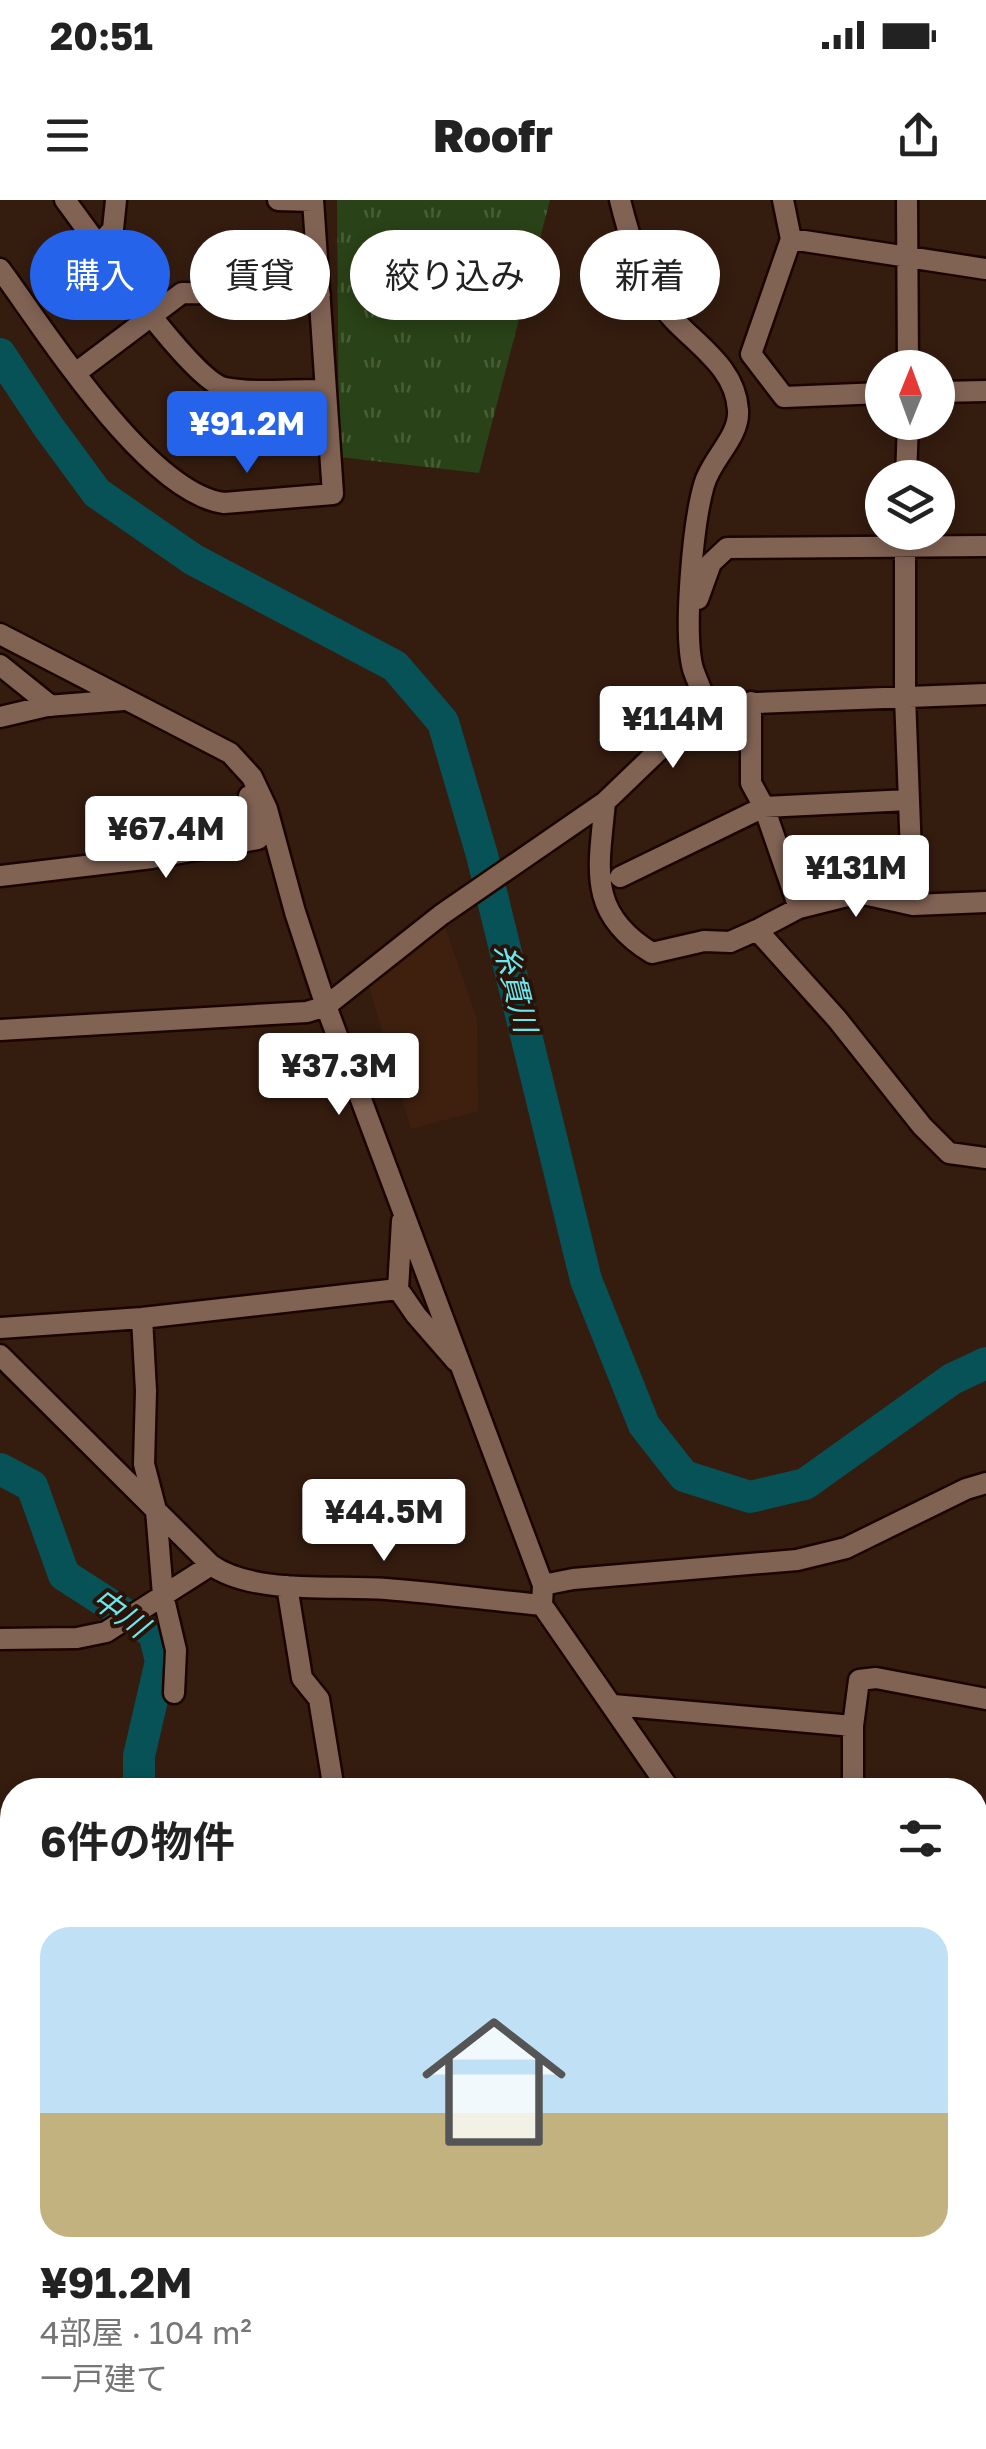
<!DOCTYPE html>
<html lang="ja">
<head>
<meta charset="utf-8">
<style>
	body { margin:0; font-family:"Golos Text","Noto Sans JP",sans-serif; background:#f6f6f6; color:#222; height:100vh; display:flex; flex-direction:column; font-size:38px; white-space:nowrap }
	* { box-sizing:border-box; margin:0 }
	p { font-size:32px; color:#767676 }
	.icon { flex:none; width:55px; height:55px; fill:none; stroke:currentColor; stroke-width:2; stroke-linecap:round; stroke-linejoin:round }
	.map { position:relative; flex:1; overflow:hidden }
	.side { position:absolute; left:0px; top:1578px; width:988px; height:672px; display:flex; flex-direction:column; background:#fff; border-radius:40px 40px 0 0; box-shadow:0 5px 15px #0003 }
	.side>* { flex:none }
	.banner { position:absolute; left:30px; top:30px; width:928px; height:90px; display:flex; gap:20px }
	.needle { width:65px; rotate:1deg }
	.tools { position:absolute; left:865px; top:150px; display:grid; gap:20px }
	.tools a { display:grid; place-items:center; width:90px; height:90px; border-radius:50%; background:#fff; box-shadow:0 5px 15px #0003; font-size:50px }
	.price { position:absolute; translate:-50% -85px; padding:0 22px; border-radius:10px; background:#fff; color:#222; font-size:32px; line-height:65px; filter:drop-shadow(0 2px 5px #0008) }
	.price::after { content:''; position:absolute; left:50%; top:60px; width:30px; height:22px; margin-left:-15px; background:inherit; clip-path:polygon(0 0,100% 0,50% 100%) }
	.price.active { background:#2563eb; color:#fff }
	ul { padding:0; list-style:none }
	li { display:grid; align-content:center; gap:20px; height:530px; padding:0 40px }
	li+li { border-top:2px solid #e0e0e0 }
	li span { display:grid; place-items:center; height:310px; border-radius:30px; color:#555 }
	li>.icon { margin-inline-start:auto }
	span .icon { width:180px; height:180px; fill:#fffc; stroke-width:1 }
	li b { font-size:42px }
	h2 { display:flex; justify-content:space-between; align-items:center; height:120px; padding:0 40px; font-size:42px }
	.tag { padding:0 35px; border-radius:45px; background:#fff; box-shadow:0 5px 15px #0003; font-size:35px; line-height:90px }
	.tag.active { background:#2563eb; color:#fff }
	.status { display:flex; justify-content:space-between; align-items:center; height:70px; padding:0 50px; background:#fff; direction:ltr }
	.status svg { height:28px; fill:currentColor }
	header { display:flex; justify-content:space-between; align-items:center; height:130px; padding:0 40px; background:#fff; font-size:45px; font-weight:800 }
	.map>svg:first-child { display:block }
</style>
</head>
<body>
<div class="status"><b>20:51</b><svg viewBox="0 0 49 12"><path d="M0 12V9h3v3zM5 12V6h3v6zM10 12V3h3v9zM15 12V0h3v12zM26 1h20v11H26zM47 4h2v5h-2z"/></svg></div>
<header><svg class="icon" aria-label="menu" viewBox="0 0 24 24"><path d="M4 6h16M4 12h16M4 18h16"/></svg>Roofr<svg class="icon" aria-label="share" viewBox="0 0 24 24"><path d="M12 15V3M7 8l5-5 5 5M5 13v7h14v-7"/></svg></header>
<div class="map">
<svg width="986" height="2249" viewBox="0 0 986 2249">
	<defs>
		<pattern id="grass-tufts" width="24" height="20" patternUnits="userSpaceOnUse" patternTransform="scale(2.5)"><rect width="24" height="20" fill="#2a4217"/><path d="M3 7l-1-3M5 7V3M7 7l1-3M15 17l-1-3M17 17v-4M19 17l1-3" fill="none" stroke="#4a5d38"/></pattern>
	</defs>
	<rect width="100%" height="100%" fill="#341c0f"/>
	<path fill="#3f200f" d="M444 724 477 819 478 911 411 929 368 783Z"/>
	<path fill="url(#grass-tufts)" d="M337 0H550L479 273 339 257Z"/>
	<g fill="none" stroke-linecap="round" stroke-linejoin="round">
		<path stroke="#065257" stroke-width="32" d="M0 154 47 225 97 293 194 360 395 466 443 522 482 655 586 1080 644 1225 684 1276 750 1297 805 1284 952 1179 986 1163
			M0 1269 32 1286 64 1375 154 1433 161 1461 139 1556V1590
			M525 2238 542 2241 588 2238
			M680 2238 687 2249"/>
		<g stroke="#1b0500" stroke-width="15">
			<path id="lane" d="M975 2094 981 2045
				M952 2238 954 2249"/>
		</g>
		<g stroke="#1b0500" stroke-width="25">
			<path id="street" d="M65 0C91 34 191 181 225 188 256 194 294 189 326 190
				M278 0 313 1
				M620 0C628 33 640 71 658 100 682 138 735 160 738 210 740 237 711 259 704 285 693 323 683 433 693 469 697 481 703 492 706 505
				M783 0 791 39 751 154 784 197 882 193
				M907 0 908 168
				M791 39 986 69
				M99 45 113 29 116 0
				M0 69C46 131 147 293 224 303L333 294 313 0
				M77 172 182 93 320 95
				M938 192 986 191
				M906 278 908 222
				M905 332V497L913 705 986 702
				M698 399 711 363 727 348 986 346
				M0 434 230 553 252 577 267 609 295 712 326 806 543 1385 542 1405 670 1590
				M0 465 51 506
				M751 502V583L764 607 799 708 757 730
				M0 517 47 506 124 500
				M605 602C599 668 586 713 652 753L704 741 730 742 757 730 837 819 922 926 949 953 986 958
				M0 676 152 658 258 639 249 596 259 592
				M620 677 764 607 909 600
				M799 708 859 693 913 705
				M0 830 307 812 326 806 441 715 605 602 706 505 986 494
				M398 1089 416 1115 456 1161
				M142 1118 146 1191 144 1264 156 1310 163 1395 176 1450 174 1493
				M0 1128 142 1118 398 1089 402 1021
				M0 1155 211 1365C254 1395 335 1385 386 1389 438 1393 490 1400 542 1405
				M543 1385 573 1379 797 1360 846 1348 966 1289 986 1283
				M287 1386 302 1478 319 1499 334 1590
				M0 1439 77 1438 106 1432 211 1365
				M613 1505 853 1526 859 1480 876 1478 986 1499
				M853 1590V1526
				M975 2036 986 2050
				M240 2249 241 2238"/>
		</g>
		<g stroke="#1b0500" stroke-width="35">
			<path id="secondary" d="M975 1733 986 1734
				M0 1744H12"/>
		</g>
		<path stroke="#9d897e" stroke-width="4" stroke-dasharray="8 8" stroke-linecap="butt" d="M0 2048H12
			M447 2238 467 2249"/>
		<use href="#lane" stroke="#816354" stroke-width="10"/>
		<use href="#street" stroke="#816354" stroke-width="20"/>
		<use href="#secondary" stroke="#816354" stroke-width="30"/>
	</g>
	<g text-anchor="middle" stroke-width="8" stroke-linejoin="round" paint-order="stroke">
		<g font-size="30" font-style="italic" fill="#68e8f1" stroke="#2a1206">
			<text transform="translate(515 788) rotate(76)" y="10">糸貫川</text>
			<text transform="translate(120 1413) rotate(36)" y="10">中川</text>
		</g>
	</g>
</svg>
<div class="tools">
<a><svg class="needle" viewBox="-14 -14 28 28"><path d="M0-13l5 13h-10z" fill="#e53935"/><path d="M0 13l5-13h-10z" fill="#767676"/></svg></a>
<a><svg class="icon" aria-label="layers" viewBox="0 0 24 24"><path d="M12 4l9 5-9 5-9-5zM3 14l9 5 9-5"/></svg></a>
</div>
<b class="price active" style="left:247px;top:276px">¥91.2M</b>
<b class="price" style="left:673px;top:571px">¥114M</b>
<b class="price" style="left:166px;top:681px">¥67.4M</b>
<b class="price" style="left:856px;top:720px">¥131M</b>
<b class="price" style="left:339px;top:918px">¥37.3M</b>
<b class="price" style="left:384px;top:1364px">¥44.5M</b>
<div class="banner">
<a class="tag active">購入</a>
<a class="tag">賃貸</a>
<a class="tag">絞り込み</a>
<a class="tag">新着</a>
</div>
<section class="side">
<h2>6件の物件<svg class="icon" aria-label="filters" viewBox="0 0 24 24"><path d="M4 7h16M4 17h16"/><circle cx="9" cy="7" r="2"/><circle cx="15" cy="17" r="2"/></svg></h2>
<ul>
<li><span style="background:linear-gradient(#bfe0f5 60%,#c2b280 0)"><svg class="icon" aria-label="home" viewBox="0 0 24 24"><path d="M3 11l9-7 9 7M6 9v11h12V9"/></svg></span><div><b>¥91.2M</b><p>4部屋 · 104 m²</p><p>一戸建て</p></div></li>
</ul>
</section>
</div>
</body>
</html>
